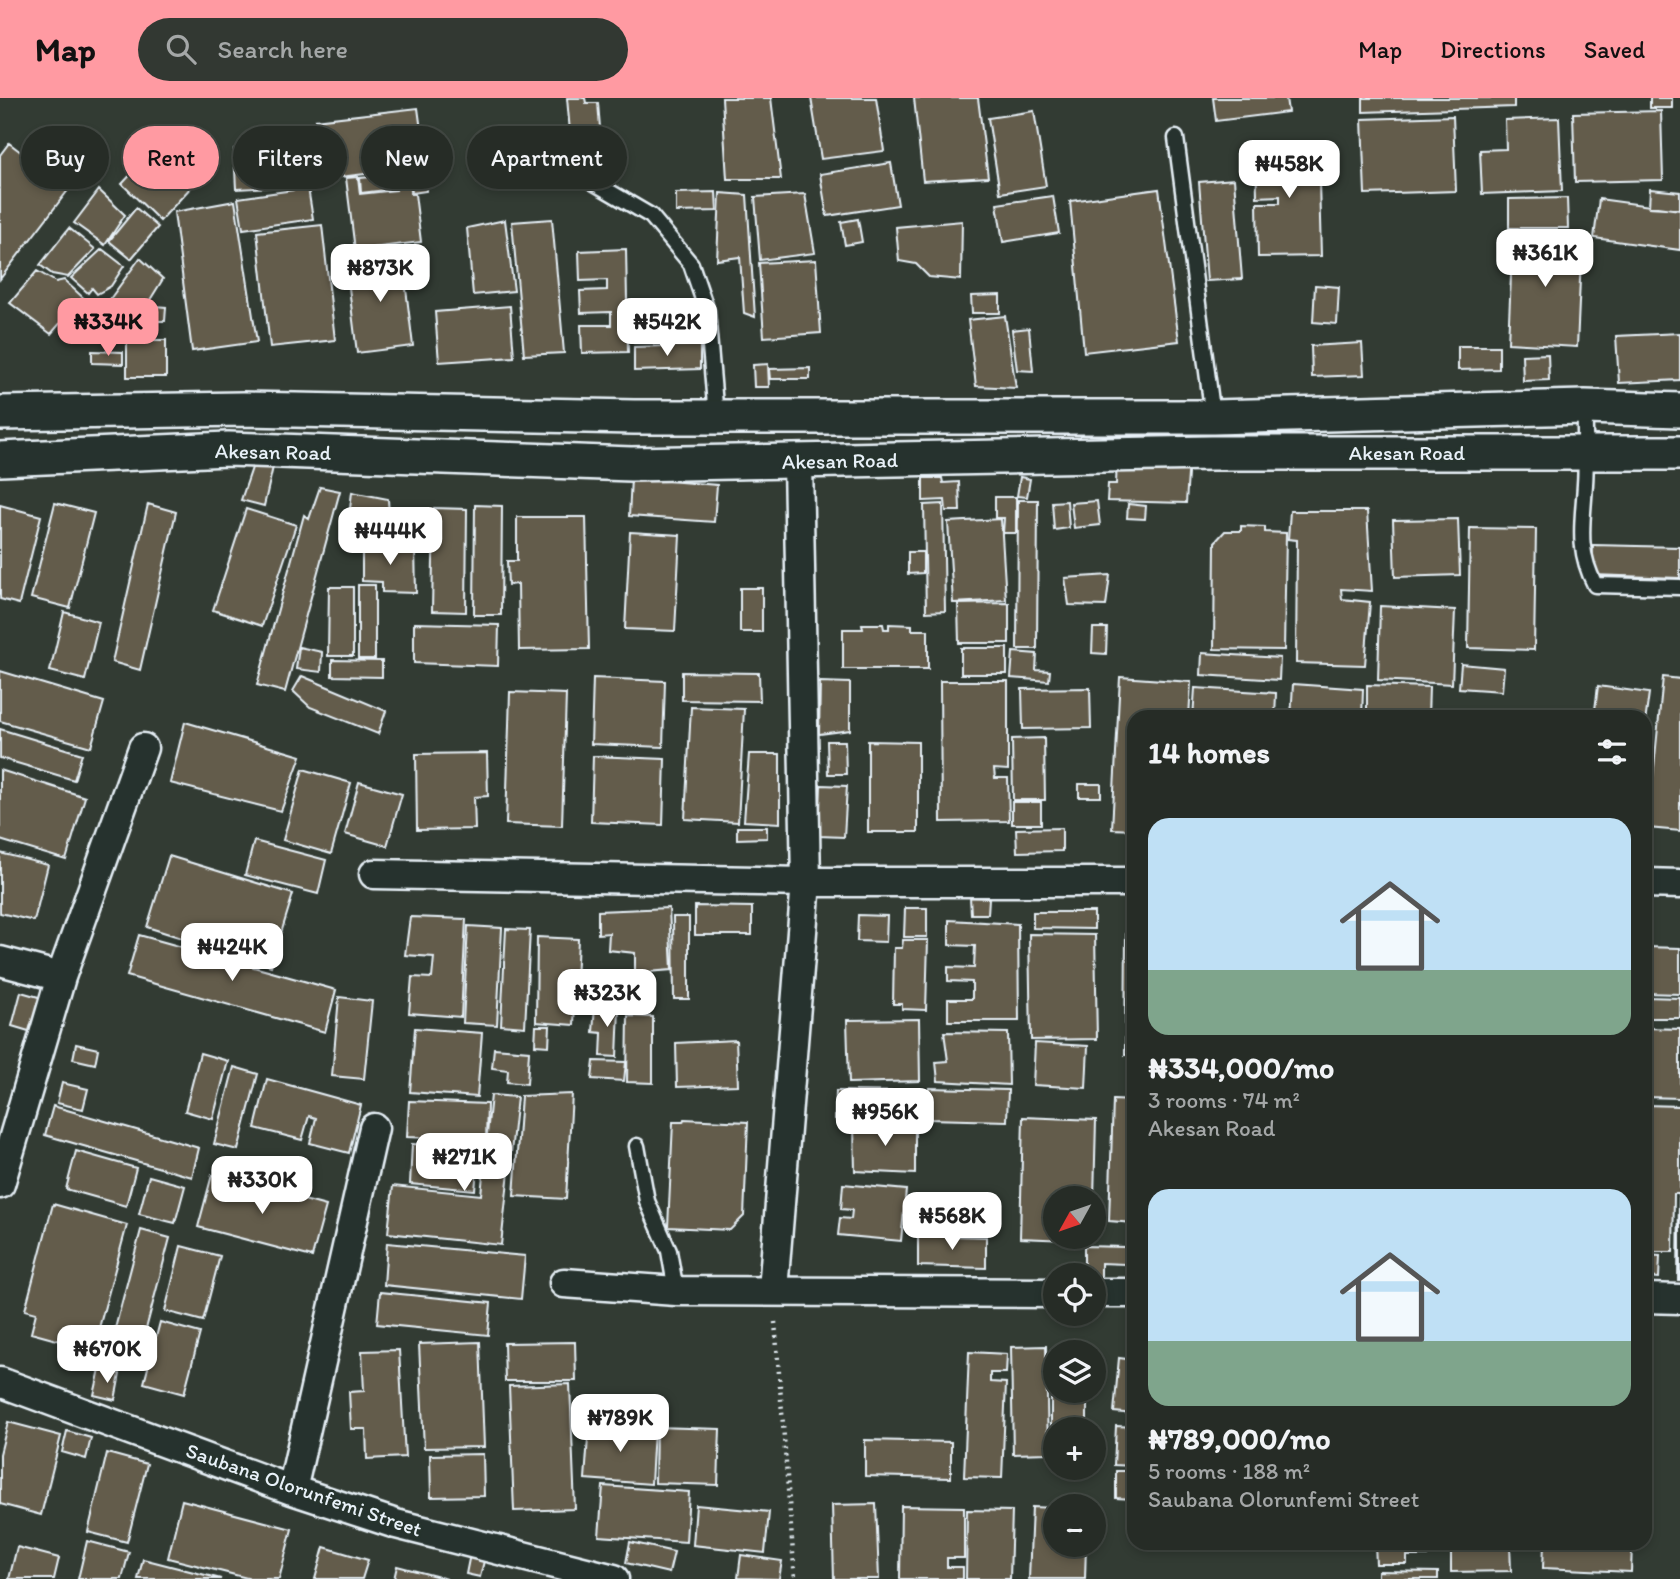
<!DOCTYPE html>
<html lang="en">
<head>
<meta charset="utf-8">
<style>
	body { margin:0; font-family:Itim,sans-serif; background:#323832; color:#f1f3f6; height:100vh; display:flex; flex-direction:column; font-size:26px; white-space:nowrap }
	* { box-sizing:border-box; margin:0 }
	p { font-size:23px; color:#a4a7a7 }
	.icon { flex:none; width:38px; height:38px; fill:none; stroke:currentColor; stroke-width:2; stroke-linecap:round; stroke-linejoin:round }
	.map { position:relative; flex:1; overflow:hidden }
	.details { position:absolute; left:1127px; top:612px; width:525px; height:840px; display:flex; flex-direction:column; background:#262c26; border-radius:21px; box-shadow:0 4px 10px #0003,0 0 0 2px #424843 }
	.details>* { flex:none }
	.top-card { position:absolute; left:21px; top:28px; width:665px; height:63px; display:flex; gap:14px }
	.needle { width:46px; rotate:230deg }
	.fabs { position:absolute; left:1043px; top:1088px; display:grid; gap:14px }
	.fabs a { display:grid; place-items:center; width:63px; height:63px; border-radius:50%; background:#262c26; box-shadow:0 4px 10px #0003,0 0 0 2px #424843; font-size:35px }
	.price { position:absolute; translate:-50% -60px; padding:0 16px; border-radius:14px; background:#fff; color:#222; font-size:23px; line-height:46px; filter:drop-shadow(0 2px 4px #0008) }
	.price::after { content:''; position:absolute; left:50%; top:42px; width:21px; height:16px; margin-left:-10px; background:inherit; clip-path:polygon(0 0,100% 0,50% 100%) }
	.price.on { background:#ff9aa2; color:#111 }
	ul { padding:0; list-style:none }
	li { display:grid; align-content:center; gap:14px; height:371px; padding:0 21px }
	li span { display:grid; place-items:center; height:217px; border-radius:21px; color:#555 }
	li>.icon { margin-inline-start:auto }
	span .icon { width:126px; height:126px; fill:#fffc; stroke-width:1 }
	li b { font-size:30px }
	h2 { display:flex; justify-content:space-between; align-items:center; height:84px; padding:0 21px; font-size:30px }
	.tag { padding:0 24px; border-radius:32px; background:#262c26; box-shadow:0 4px 10px #0003,0 0 0 2px #424843; font-size:24px; line-height:63px }
	.tag.on { background:#ff9aa2; color:#111 }
	header { display:flex; align-items:center; gap:42px; box-sizing:border-box; height:98px; padding:0 35px; background:#ff9aa2; color:#111 }
	header strong { font-size:33px }
	nav { display:flex; gap:38px; margin-inline-start:auto; font-size:24px }
	.search { width:490px; height:63px; background:#323832; display:flex; align-items:center; gap:18px; box-sizing:border-box; padding:0 24px; border-radius:38px; color:#a4a7a7; font-size:26px }
	.map>svg:first-child { display:block }
</style>
</head>
<body>
<header>
<strong>Map</strong>
<div class="search"><svg class="icon" aria-label="search" viewBox="0 0 24 24"><circle cx="10" cy="10" r="6"/><path d="M15 15l6 6"/></svg>Search here</div>
<nav><a>Map</a><a>Directions</a><a>Saved</a></nav>
</header>
<div class="map">
<svg width="1680" height="1481" viewBox="0 0 1680 1481">
	<rect width="100%" height="100%" fill="#323b33"/>
	<filter id="ink" filterUnits="userSpaceOnUse"><feTurbulence type="fractalNoise" baseFrequency=".0143" numOctaves="2"/><feDisplacementMap in="SourceGraphic" scale="14" xChannelSelector="R" yChannelSelector="G"/><feConvolveMatrix kernelMatrix="1 2 1 2 8 2 1 2 1" color-interpolation-filters="sRGB"/></filter>
	<g filter="url(#ink)">
		<path fill="#635c4b" stroke="#e8f1f8" stroke-width="2" d="M567 0H585L586 5H598L602 54 572 56Z
			M722 0H771L781 81H727Z
			M811 0H876L884 53 821 61Z
			M914 0H978L988 79 923 83Z
			M1213 0H1286L1288 14 1216 23Z
			M1363 0H1514V9L1363 14Z
			M1650 0H1672V10H1650Z
			M418 10 426 69 322 81 315 22Z
			M1034 13 1046 88 1000 95 988 20Z
			M1661 13 1663 82 1575 84 1573 15Z
			M1453 18 1456 93 1365 96 1362 21Z
			M1559 20 1562 93 1482 96 1480 52 1506 51 1505 22Z
			M175 29 215 63 160 123 122 86Z
			M9 45 69 91 0 181V57Z
			M1256 45H1318L1321 158 1258 159 1257 105H1280V98L1257 99Z
			M288 48 290 88 236 91 234 51Z
			M891 65 898 107 827 118 820 76Z
			M424 74 426 93 412 95 410 75Z
			M409 76 411 96H415L421 144 355 152 346 80 358 79 360 96 396 92 394 78Z
			M392 77 394 91 361 95 360 80Z
			M1234 81 1242 181 1207 183 1199 84Z
			M308 90 313 121 243 131 238 100Z
			M1159 91 1179 243 1084 254 1070 103Z
			M1650 91 1680 94V111L1649 109Z
			M99 92 125 117 105 147 74 125Z
			M716 94 717 113 676 114V95Z
			M720 95 747 97 755 219 744 215 740 159 717 162Z
			M805 96 815 155 760 162 755 99Z
			M1053 98 1059 135 1003 144 997 106Z
			M1567 100 1568 130H1509V101Z
			M1599 101 1680 112V152L1594 140Z
			M235 103 257 244 192 253 174 114Z
			M136 110 158 129 131 161 109 143Z
			M552 121 564 255 524 257 512 124Z
			M858 121 862 144 845 147 841 124Z
			M505 122 514 193 473 197 467 130Z
			M962 123 961 182 929 179 916 166 899 163 896 129Z
			M322 127 335 242 270 249 257 134Z
			M69 130 95 151 68 179 52 176 40 167Z
			M1513 133 1582 136 1577 249 1508 245Z
			M102 151 124 168 111 188 97 196 92 190 88 195 71 180Z
			M626 151 628 254 582 255 581 227H611V214L581 215 580 193 607 192V182L580 183 579 153Z
			M402 158 413 248 357 255 346 165Z
			M140 160 163 181 137 223 110 201Z
			M816 162 821 235 764 239 759 165Z
			M37 173 56 184 64 182 90 206 78 217 68 216 51 236 10 205Z
			M1315 187 1339 189 1337 226 1313 224Z
			M1000 197V215H972L971 198Z
			M154 208 166 209 165 223H153Z
			M510 208 514 259 439 264 435 214Z
			M1005 218 1016 290 976 288 968 222Z
			M633 223H665V234H699V245H634Z
			M1029 230 1033 273 1017 272 1012 232Z
			M1680 235V282L1619 285 1616 238Z
			M127 242H166V279H127Z
			M1362 245 1364 277 1312 279 1311 248Z
			M700 247V271L634 273V249Z
			M1458 248H1499V271L1458 272Z
			M92 253 123 254V266L92 265Z
			M1548 256 1549 282 1523 283 1522 257Z
			M768 266 769 289H754L753 267Z
			M810 270V281H770L769 271Z
			M1189 362 1186 405 1107 403 1108 386H1116L1117 363Z
			M254 364 273 369 264 408 241 402Z
			M1020 379 1030 381 1027 399 1017 398Z
			M631 380 717 387 714 424 629 418Z
			M923 380H942L943 385 959 384 960 413H946L945 402 923 403Z
			M320 389 340 393 285 594 257 587 304 417 309 421Z
			M352 394 388 401 389 417H415V426L348 428Z
			M995 399H1016V435H1003L1004 420H995Z
			M1018 402H1038L1037 551H1017Z
			M1067 403 1069 430 1054 432 1052 404Z
			M1097 403 1100 427 1074 430 1071 405Z
			M55 405 94 415 70 510 31 500Z
			M148 406 176 414 140 572 112 564Z
			M943 406 945 513 926 514 924 407Z
			M1128 406 1146 408 1145 421 1127 420Z
			M0 407 41 418 19 506 0 501Z
			M475 407 502 408 501 517H474Z
			M434 410 467 411 466 514 432 513Z
			M246 411 296 427 262 528 213 512Z
			M1290 413H1367L1372 493 1341 491 1342 501 1370 504 1365 567 1296 565 1297 442 1288 441Z
			M517 419H586L589 551 519 552 518 486 508 487 507 463H517Z
			M1001 421 1006 502 953 505 948 424Z
			M1458 421 1460 477 1395 479 1393 422Z
			M1241 428 1265 429V434L1286 435 1284 552 1214 551 1215 444 1225 433H1241Z
			M1470 430 1536 431 1534 552 1468 550Z
			M630 434 680 437 675 533 625 531Z
			M362 447 415 448 416 495 382 494V484L362 483Z
			M1593 447 1680 449V480L1592 477Z
			M908 454H923V475L908 476Z
			M1110 477 1106 508 1069 507 1065 480Z
			M358 487H375V561H358Z
			M329 489H353V558H328Z
			M740 490H762V534H740Z
			M1009 505V545H959L958 506Z
			M1380 508 1455 512 1452 586 1378 582Z
			M64 514 99 524 85 582 50 573Z
			M414 525 499 527 498 568 414 565Z
			M862 526H883L884 531H889V526L912 527V532H928V571H843V531H863Z
			M1093 530H1107L1106 556 1092 555Z
			M299 549 322 554 321 574 296 571Z
			M961 550H1007V576H961Z
			M1013 554 1037 556 1036 572 1050 573 1049 583 1011 580Z
			M1202 555 1280 560 1279 582 1201 577Z
			M332 562 382 563V579L332 578Z
			M1461 566 1504 570 1502 593 1459 590Z
			M0 573 104 604 91 649 0 623Z
			M682 574 759 575 760 603 682 602Z
			M302 578 386 613 378 636 310 609 293 593Z
			M1120 579 1191 584 1189 620H1134V732L1112 731Z
			M1663 579 1680 581V733L1648 730Z
			M593 580 665 583 663 649 591 646Z
			M940 583H1008V672L994 671 995 680H1008L1009 723 941 724Z
			M820 584 850 585V632L819 636Z
			M1293 586 1363 591 1362 620H1291Z
			M1367 587 1429 589 1428 620H1367Z
			M1598 588 1649 595 1645 625V620H1594Z
			M1090 590 1091 630 1023 631 1022 591Z
			M1195 590 1276 595 1275 620H1193Z
			M510 594 566 596 562 728 506 726Z
			M691 609 744 611 738 724 685 721Z
			M185 624 301 658 281 713 170 685Z
			M0 631 82 656 74 682 0 660Z
			M1044 640 1045 702H1013L1012 641Z
			M827 643H845L846 676H828Z
			M868 643 918 644V734H868Z
			M487 655 488 698 474 699 475 731 417 732 416 656Z
			M749 656H780V725L744 723Z
			M593 658 665 661 663 727 591 724Z
			M303 671 351 685 331 756 283 742Z
			M0 672 85 699 66 762 0 742Z
			M359 684 402 696 387 748 345 736Z
			M1079 686H1101V699H1079Z
			M821 687 847 688 844 739 819 738Z
			M1012 704H1041V726H1012Z
			M737 729H767V740L737 741Z
			M1062 730V753L1017 754 1016 731Z
			M254 743 326 762 318 796 245 777Z
			M0 755 48 767 34 823 0 815Z
			M169 758 293 796 271 868 147 829Z
			M970 799 989 800 988 816H971Z
			M695 808 752 809V837H695Z
			M669 810 672 872 635 875V855L608 852 609 835 598 836V813Z
			M905 810H927V839H904Z
			M1033 814H1094V831L1033 830Z
			M858 817 887 818 886 844 857 843Z
			M410 819 466 821 461 919 409 915 412 879 432 880 434 859 405 857Z
			M673 819H689V901H674Z
			M949 822 1018 826 1019 923H948V901H972V884L948 883V869L974 870 975 848 949 847Z
			M468 828 502 830 497 927 463 925Z
			M506 831 530 832 525 929 501 927Z
			M1126 832H1134V957H1125Z
			M1029 836 1095 837 1097 941 1031 942Z
			M139 837 336 892 325 934 127 878Z
			M537 839 578 841 574 927 536 924Z
			M903 842H928L926 912 902 911V906H893L894 850H902Z
			M1645 849 1680 850V896L1645 895Z
			M21 894 42 900 32 934 12 928Z
			M339 899 372 903 364 981 332 978Z
			M1645 899 1680 900V920H1645Z
			M595 909 619 910 617 959 601 958 602 935 593 934Z
			M628 918 653 919V985L627 984Z
			M919 921 920 983 849 985 847 922Z
			M536 928H550L549 948 535 947Z
			M415 930 482 935 477 999 410 994Z
			M1645 930 1680 931V1000L1645 999Z
			M944 934 1008 935 1009 987 938 983 936 964 948 963Z
			M736 942 738 987 677 989 676 945Z
			M1035 945 1088 948 1086 990 1033 987Z
			M76 946 98 951 95 966 73 961Z
			M494 950 529 953 527 986 507 984 508 972 492 970Z
			M200 955 228 963 213 1021 185 1013Z
			M594 963 626 964 624 983 592 981Z
			M234 969 258 976 238 1052 214 1046Z
			M267 981 361 1007 349 1055 310 1045 316 1020 309 1018 302 1042 255 1030Z
			M62 985 88 991 83 1011 57 1005Z
			M929 990 1008 992 1007 1023 928 1021Z
			M836 993 920 994V1023L835 1021Z
			M572 996 566 1101 514 1098 521 998Z
			M491 997 517 999 501 1147 388 1135 393 1088 481 1097Z
			M1113 1002 1134 1003V1125L1109 1123Z
			M409 1003 487 1006 486 1042 407 1039Z
			M1645 1007 1680 1008V1096H1674L1673 1154H1645Z
			M53 1008 199 1050 192 1079 45 1037Z
			M1023 1019 1096 1022 1094 1101H1055V1139H1093L1092 1143 1020 1140Z
			M684 1021 748 1024 744 1118 730 1132 668 1129 673 1024H683Z
			M854 1026H915V1076L855 1073Z
			M412 1046 479 1051 475 1092 410 1086Z
			M76 1053 136 1070 126 1108 66 1091Z
			M212 1077 326 1108 312 1159 198 1129Z
			M149 1078 185 1088 175 1125 139 1116Z
			M843 1086 906 1092 901 1143 838 1137 840 1120 851 1121 852 1112 841 1111Z
			M1679 1098H1680V1182H1678Z
			M53 1106 127 1127 93 1252 31 1235 36 1215 25 1212Z
			M141 1132 170 1140 136 1269 107 1261Z
			M918 1137 986 1139V1170L918 1168Z
			M387 1145 525 1158 521 1201 384 1187Z
			M181 1148 220 1158 203 1223 165 1213Z
			M1084 1148 1125 1149V1166L1101 1165V1186H1094V1178H1084Z
			M1645 1157 1660 1158 1659 1180 1645 1179Z
			M380 1194 491 1205 488 1237 377 1226Z
			M160 1224 200 1235 184 1296 144 1285Z
			M480 1244 484 1349 424 1350 419 1246Z
			M575 1244 576 1283H505L504 1245Z
			M1046 1248 1048 1355 1013 1356 1011 1249Z
			M399 1252 405 1359 367 1361 366 1331H351L349 1294 364 1293 362 1253Z
			M1051 1252H1087V1255H1055V1293H1087V1332H1055V1355H1051Z
			M969 1254 1007 1256 1006 1275H990V1284L1006 1285 1002 1380 964 1379Z
			M1119 1260 1134 1262V1316L1114 1314Z
			M100 1271 120 1276 115 1302 94 1297Z
			M570 1286 575 1411 514 1413 509 1288Z
			M8 1324 61 1338 41 1417 0 1406V1356Z
			M589 1326 654 1331 651 1386 585 1381Z
			M1116 1328 1134 1329V1368L1114 1367Z
			M656 1329 720 1331 718 1387 655 1385Z
			M67 1333 91 1340 86 1361 62 1354Z
			M865 1342 951 1344V1380L865 1378Z
			M107 1355 147 1366 127 1444 88 1434Z
			M483 1356 484 1398 431 1399 430 1357Z
			M1116 1373H1134V1401L1116 1400Z
			M603 1388 689 1394 686 1444 599 1438Z
			M182 1402 292 1431 279 1481H251L168 1460Z
			M876 1406 879 1481H834L832 1407Z
			M696 1407 769 1414 765 1455 693 1447Z
			M901 1408 964 1409V1460H947V1469H963V1481H900Z
			M1032 1409 1055 1410V1447H1086L1085 1481H1029Z
			M967 1412 1012 1413 1010 1481H966Z
			M87 1443 129 1454 122 1481H78Z
			M630 1444 674 1454 669 1475 626 1465Z
			M1375 1446H1427V1458H1407V1466H1376Z
			M1451 1446H1510L1511 1473 1451 1474Z
			M1544 1446H1632L1631 1474 1543 1470Z
			M17 1449 59 1460 54 1481H9Z
			M324 1449 368 1462 362 1481H315Z
			M470 1456 485 1459 480 1479 466 1476Z
			M741 1457 782 1463 779 1481 738 1480Z
			M143 1461 221 1481H138Z
			M397 1468 447 1481H394Z
			M1378 1473 1438 1474V1481H1378Z"/>
		<g fill="none" stroke-linecap="round" stroke-linejoin="round">
			<g stroke="#e8f1f8" stroke-width="19">
				<path id="service" d="M1176 40 1213 319
					M523 43 651 118 691 166 707 213 716 319
					M1585 309C1584 334 1587 361 1585 386 1583 425 1576 450 1595 487L1680 489
					M637 1048 647 1103 669 1153 676 1193"/>
			</g>
			<g stroke="#e8f1f8" stroke-width="33">
				<path id="minor" d="M374 776 806 784H1134
					M1645 785 1680 786
					M0 863 61 879
					M0 1086 61 879 143 650
					M564 1185 676 1193 1055 1195
					M773 1192 806 784 798 364
					M1094 1195H1134
					M1645 1200 1680 1201
					M0 1284 292 1392 396 1426 614 1481
					M292 1392 374 1030"/>
			</g>
			<g stroke="#e8f1f8" stroke-width="38">
				<path id="tertiary" d="M0 315 243 311 634 319H1213L1585 309 1680 312
					M0 361 228 351 631 366 1212 355H1680"/>
			</g>
			<path stroke="#e8f1f8" stroke-width="4.5" stroke-dasharray="2 5" stroke-linecap="butt" d="M775 1224 795 1481"/>
			<use href="#service" stroke="#26332d" stroke-width="14"/>
			<use href="#minor" stroke="#26332d" stroke-width="28"/>
			<use href="#tertiary" stroke="#26332d" stroke-width="33"/>
		</g>
	</g>
	<g text-anchor="middle" stroke-width="5" stroke-linejoin="round" paint-order="stroke">
		<g font-size="21" fill="#e8f1f8" stroke="#26332d">
			<text transform="translate(273 354) rotate(1)" y="7">Akesan Road</text>
			<text x="1407" y="362">Akesan Road</text>
			<text transform="translate(840 363) rotate(-1)" y="7">Akesan Road</text>
			<text transform="translate(304 1392) rotate(19)" y="7">Saubana Olorunfemi Street</text>
		</g>
	</g>
</svg>
<div class="fabs">
<a><svg class="needle" viewBox="-14 -14 28 28"><path d="M0-13l5 13h-10z" fill="#e53935"/><path d="M0 13l5-13h-10z" fill="#a4a7a7"/></svg></a>
<a><svg class="icon" aria-label="locate" viewBox="0 0 24 24"><circle cx="12" cy="12" r="6"/><path d="M12 2v4M12 18v4M2 12h4M18 12h4"/></svg></a>
<a><svg class="icon" aria-label="layers" viewBox="0 0 24 24"><path d="M12 4l9 5-9 5-9-5zM3 14l9 5 9-5"/></svg></a>
<a>+</a>
<a>−</a>
</div>
<b class="price" style="left:1289px;top:102px">₦458K</b>
<b class="price" style="left:1545px;top:191px">₦361K</b>
<b class="price" style="left:380px;top:206px">₦873K</b>
<b class="price on" style="left:108px;top:260px">₦334K</b>
<b class="price" style="left:667px;top:260px">₦542K</b>
<b class="price" style="left:390px;top:469px">₦444K</b>
<b class="price" style="left:232px;top:885px">₦424K</b>
<b class="price" style="left:607px;top:931px">₦323K</b>
<b class="price" style="left:885px;top:1050px">₦956K</b>
<b class="price" style="left:464px;top:1095px">₦271K</b>
<b class="price" style="left:262px;top:1118px">₦330K</b>
<b class="price" style="left:952px;top:1154px">₦568K</b>
<b class="price" style="left:107px;top:1287px">₦670K</b>
<b class="price" style="left:620px;top:1356px">₦789K</b>
<div class="top-card">
<a class="tag">Buy</a>
<a class="tag on">Rent</a>
<a class="tag">Filters</a>
<a class="tag">New</a>
<a class="tag">Apartment</a>
</div>
<section class="details">
<h2>14 homes<svg class="icon" aria-label="filters" viewBox="0 0 24 24"><path d="M4 7h16M4 17h16"/><circle cx="9" cy="7" r="2"/><circle cx="15" cy="17" r="2"/></svg></h2>
<ul>
<li><span style="background:linear-gradient(#bfe0f5 70%,#7fa58c 0)"><svg class="icon" aria-label="home" viewBox="0 0 24 24"><path d="M3 11l9-7 9 7M6 9v11h12V9"/></svg></span><div><b>₦334,000/mo</b><p>3 rooms · 74 m²</p><p>Akesan Road</p></div></li>
<li><span style="background:linear-gradient(#bfe0f5 70%,#7fa58c 0)"><svg class="icon" aria-label="home" viewBox="0 0 24 24"><path d="M3 11l9-7 9 7M6 9v11h12V9"/></svg></span><div><b>₦789,000/mo</b><p>5 rooms · 188 m²</p><p>Saubana Olorunfemi Street</p></div></li>
</ul>
</section>
</div>
</body>
</html>
